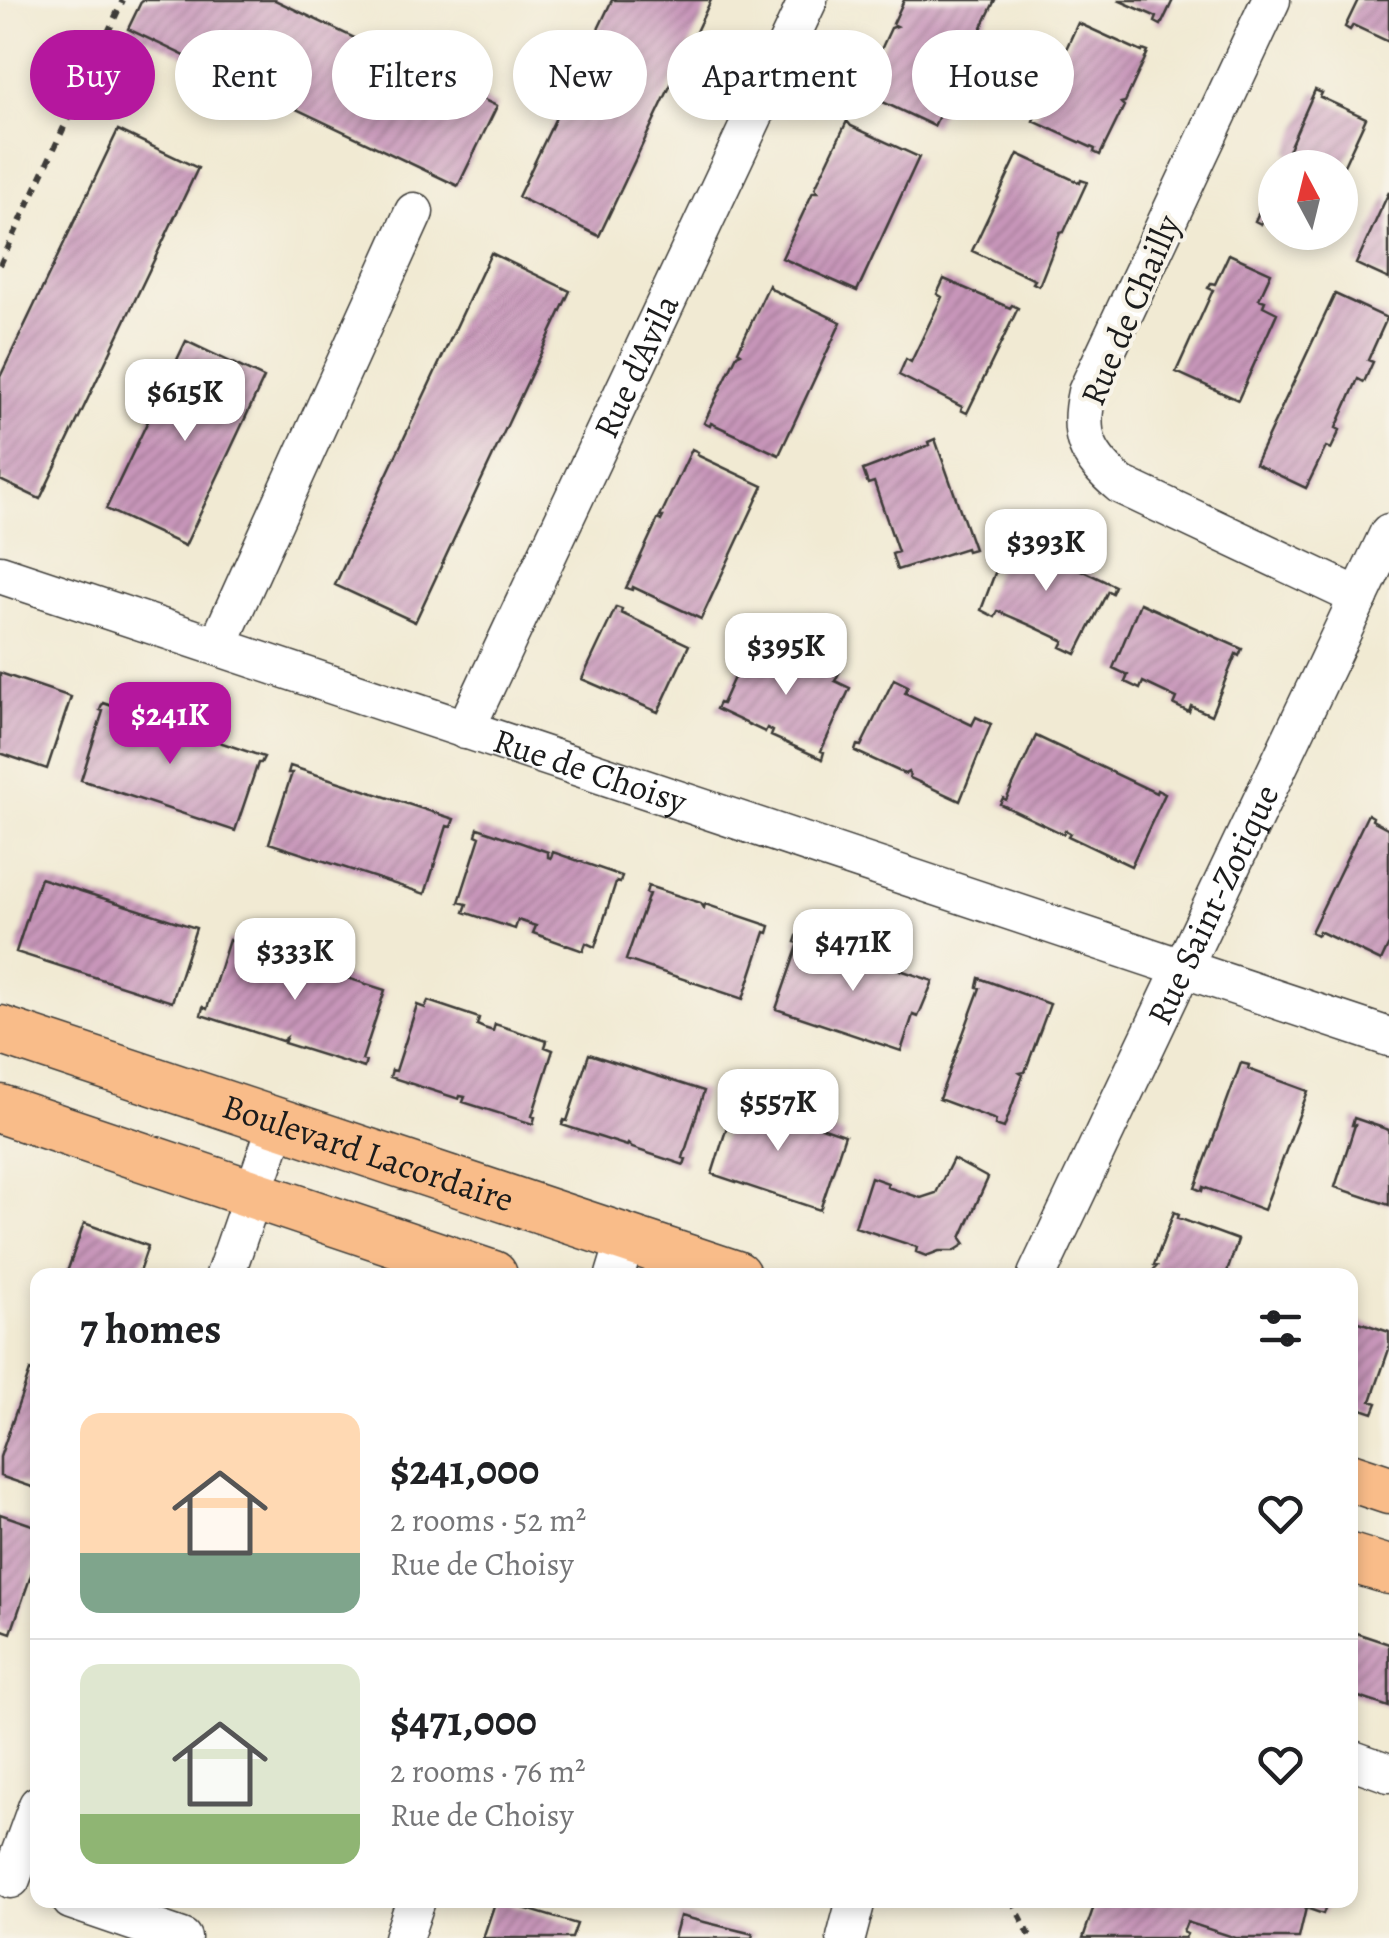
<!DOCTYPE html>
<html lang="en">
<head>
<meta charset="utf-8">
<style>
	body { margin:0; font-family:Alegreya,serif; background:#f6f6f6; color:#202124; height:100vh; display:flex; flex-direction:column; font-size:38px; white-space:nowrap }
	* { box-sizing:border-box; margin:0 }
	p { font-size:32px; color:#757577 }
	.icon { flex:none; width:55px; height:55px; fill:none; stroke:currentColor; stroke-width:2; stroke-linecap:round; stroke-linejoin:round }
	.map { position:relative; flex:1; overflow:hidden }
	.details { position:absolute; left:30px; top:1268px; width:1328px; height:640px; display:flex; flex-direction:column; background:#fff; border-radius:20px; box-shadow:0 5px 15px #0003 }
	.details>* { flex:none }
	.guide { position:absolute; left:30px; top:30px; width:1330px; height:90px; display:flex; gap:20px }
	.needle { width:65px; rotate:353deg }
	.controls { position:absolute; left:1258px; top:150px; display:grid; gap:20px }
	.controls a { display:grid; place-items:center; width:100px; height:100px; border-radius:50%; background:#fff; box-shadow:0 5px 15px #0003; font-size:50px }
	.price { position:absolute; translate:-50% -85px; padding:0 22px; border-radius:20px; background:#fff; color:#222; font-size:32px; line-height:65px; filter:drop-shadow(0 2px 5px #0008) }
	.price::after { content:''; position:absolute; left:50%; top:60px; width:30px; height:22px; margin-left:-15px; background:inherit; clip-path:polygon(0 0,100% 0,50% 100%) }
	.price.on { background:#b5179e; color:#fff }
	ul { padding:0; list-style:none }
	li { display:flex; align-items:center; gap:30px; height:250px; padding:0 50px }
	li+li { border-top:2px solid #e0e0e0 }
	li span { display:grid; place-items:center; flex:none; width:280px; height:200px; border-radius:20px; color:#555 }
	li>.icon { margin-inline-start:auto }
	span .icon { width:120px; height:120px; fill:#fffc; stroke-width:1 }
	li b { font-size:42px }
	h2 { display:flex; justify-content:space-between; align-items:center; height:120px; padding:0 50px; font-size:42px }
	.tag { padding:0 35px; border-radius:45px; background:#fff; box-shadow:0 5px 15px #0003; font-size:35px; line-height:90px }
	.tag.on { background:#b5179e; color:#fff }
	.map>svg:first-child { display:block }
</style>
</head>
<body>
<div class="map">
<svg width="1389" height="1938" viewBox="0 0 1389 1938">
	<defs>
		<pattern id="building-hatch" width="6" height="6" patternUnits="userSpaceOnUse" patternTransform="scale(2.5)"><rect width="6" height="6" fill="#c896ba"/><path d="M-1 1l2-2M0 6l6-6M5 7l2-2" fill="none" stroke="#a27a96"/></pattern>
	</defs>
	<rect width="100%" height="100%" fill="#f7f3e8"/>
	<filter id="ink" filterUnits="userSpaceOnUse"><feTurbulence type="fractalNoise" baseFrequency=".01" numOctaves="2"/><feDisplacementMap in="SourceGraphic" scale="20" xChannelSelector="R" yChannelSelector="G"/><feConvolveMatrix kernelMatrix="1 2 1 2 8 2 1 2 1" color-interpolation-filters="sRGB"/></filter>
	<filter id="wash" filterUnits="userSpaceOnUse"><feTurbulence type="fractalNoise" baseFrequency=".0048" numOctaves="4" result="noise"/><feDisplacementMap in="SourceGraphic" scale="40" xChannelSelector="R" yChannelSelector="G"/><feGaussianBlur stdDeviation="2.25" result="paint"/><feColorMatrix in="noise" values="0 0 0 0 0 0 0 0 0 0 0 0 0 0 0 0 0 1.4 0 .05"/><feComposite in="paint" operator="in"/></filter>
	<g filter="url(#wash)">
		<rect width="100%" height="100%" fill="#f1ead3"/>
		<g id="blocks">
			<path fill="url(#building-hatch)" d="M142 0H275L497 106 458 186 128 29Z
				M612 0H711L599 236 518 197Z
				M904 0H995L934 126 866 94 865 98 860 95 891 28 897 26 893 24Z
				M1118 0H1173L1161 25 1155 22 1157 17Z
				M1358 0H1389V42L1353 25 1350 30 1345 27Z
				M1078 23 1142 52 1143 50 1148 52 1125 102 1121 103 1124 106 1100 155 1094 152 1095 149 1033 121Z
				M1315 90 1322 93 1320 97 1366 118 1340 174V168H1279L1284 158 1288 160 1291 154 1287 153Z
				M847 121 851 126 919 157 857 291 782 258 813 192H818L815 188Z
				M118 130 198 168 40 499 0 480V377Z
				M1018 154 1080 183 1081 180 1087 182 1064 232 1060 233 1039 286 1033 283 1035 280 972 251Z
				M1275 177V226L1263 220 1261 224 1255 221Z
				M1389 192V279L1356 264Z
				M491 253 570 291 415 622 335 585Z
				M1229 254 1271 273 1259 299 1265 301 1263 306 1277 313 1238 400 1176 372 1213 290 1208 288 1211 283 1215 284Z
				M944 279 1010 308 1012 305 1018 308 967 413 961 410 962 407 899 375 906 359 911 362 942 297 937 294Z
				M769 285 773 290 841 322 779 455 711 423 710 426 704 423 737 355 741 353 738 351Z
				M1335 294 1387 318 1368 360 1373 362 1364 382 1358 379 1336 428 1340 430 1331 449 1326 447 1306 488 1255 464Z
				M186 341 264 378 185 546 106 509Z
				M935 439 974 549 967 551 966 548 897 570 892 554 898 552 874 482 868 484 863 470 929 445 928 442Z
				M692 449 698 452 697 455 763 486 701 619 633 587 632 590 626 588 658 519 661 521 663 517H660Z
				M1009 536 1115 586 1112 593 1108 591 1076 654 1061 647 1064 641 1032 626 998 611 995 617 981 610Z
				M1140 603 1242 649 1239 656 1236 654 1211 715 1191 706 1189 712 1174 705 1177 698 1143 682 1140 689 1125 682 1128 675 1113 668Z
				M616 607 622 609 621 613 689 645 658 712 582 679Z
				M750 642 767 650 770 642 786 649 782 657 820 674 826 660 842 667 835 681 850 688 821 751 824 752 822 759 771 736 773 731 767 728 765 732 716 709 719 703 722 704Z
				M0 673 71 697 47 769 0 753Z
				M894 679 908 686 905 693 972 725 976 717 991 724 960 801 910 778 909 772 905 774 855 751 857 745 861 746Z
				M103 703 264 757 261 763H258L235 831 81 780 103 711 100 710Z
				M1036 736 1156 793 1157 790 1165 794 1131 866 1068 836 1070 833 1065 830 1063 834 1000 804 1003 798 1006 800Z
				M290 766 454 819 451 827 447 826 425 894 269 843 292 773H288Z
				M1368 814 1373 817 1372 820 1389 829V944L1381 961 1319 931 1317 935 1311 932Z
				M478 828 548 852V857L551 858 553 852 622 876 620 883 616 882 595 947 586 943 583 951 533 933 536 926 518 920 515 929 464 912 467 904 459 902 480 837 476 835Z
				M40 878 196 928 172 1002 16 952Z
				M648 886 701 903 704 908 705 904 770 926 768 933 765 932 743 999 626 960 649 894 646 893Z
				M797 936 864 958 863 963 867 959 933 981 918 1017 913 1015 901 1051 776 1009 799 943 795 942Z
				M229 940 385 990 362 1060 366 1061 364 1068 284 1043 286 1038 282 1041 201 1015 203 1007 207 1009Z
				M979 978 1050 1004 1025 1072 1020 1073 1023 1075 1004 1128 995 1125 996 1120 939 1099 980 988 977 987Z
				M428 1001 479 1018 477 1025 484 1028 493 1031 495 1024 547 1041 545 1047 553 1050 532 1116 535 1117 533 1124 463 1102 465 1097 460 1096 459 1099 390 1077 392 1070 396 1071 417 1005 425 1008Z
				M589 1054 704 1091 683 1158 686 1159 684 1165 632 1148 628 1144 627 1146 562 1125 564 1120 567 1121Z
				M1241 1063 1249 1065 1248 1069 1308 1091 1264 1210 1203 1187 1202 1191 1195 1188Z
				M736 1098 845 1135 820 1210 712 1174Z
				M1354 1118 1389 1130V1205L1335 1187 1355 1125H1352Z
				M953 1159 988 1178 961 1238 965 1244 954 1251H939L926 1256 916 1252 917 1247 855 1227 871 1177 888 1183 887 1187 921 1198 936 1193Z
				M1174 1212 1179 1214 1178 1218 1238 1240 1226 1275H1149L1157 1266 1154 1265Z
				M84 1223 148 1246 138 1275H66Z
				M1350 1319 1389 1332V1349L1371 1401 1377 1403 1373 1413 1350 1405Z
				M30 1371 38 1374V1489L0 1476V1457Z
				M0 1514 38 1527V1555L11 1633 0 1629Z
				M1350 1631 1389 1644V1707L1350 1694Z
				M496 1900 577 1924 572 1938H483Z
				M1096 1900H1328L1323 1914 1306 1908 1299 1938H1236L1187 1922 1183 1932 1187 1934 1185 1938H1083Z
				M680 1916 753 1934 752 1938H674Z"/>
		</g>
	</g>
	<g filter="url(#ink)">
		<use href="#blocks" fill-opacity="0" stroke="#3c3b37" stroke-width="2.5"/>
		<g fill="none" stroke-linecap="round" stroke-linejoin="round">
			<g stroke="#3c3b37" stroke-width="41">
				<g id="minor">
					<path d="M1271 0 1087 392C1077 436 1087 457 1121 485L1359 597"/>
					<path id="s1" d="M0 574 1389 1037"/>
					<path d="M218 645 414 212"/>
					<path id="s2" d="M465 730 808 0"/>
					<path d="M225 1275 277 1125"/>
					<path d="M615 1275 626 1239"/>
					<path id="s3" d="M1037 1275 1389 533"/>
					<path d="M1350 1759 1389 1773"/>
					<path d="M11 1879 38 1805"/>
					<path d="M71 1900 182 1938"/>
					<path d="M403 1938 416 1900"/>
					<path d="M846 1938 856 1900"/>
				</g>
			</g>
			<g stroke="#3c3b37" stroke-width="51">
				<g id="major">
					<path id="s4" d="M0 1030 736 1275"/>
					<path d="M0 1109 493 1275"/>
					<path d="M1350 1477 1389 1490"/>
					<path d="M1350 1558 1389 1570"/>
				</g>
			</g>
			<path stroke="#3c3b37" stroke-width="6" stroke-dasharray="8 8" stroke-linecap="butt" d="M0 265 123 0
				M1012 1900 1031 1938"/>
			<use href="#minor" stroke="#fff" stroke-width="38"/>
			<use href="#major" stroke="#f9bc89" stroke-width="48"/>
		</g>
	</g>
	<g text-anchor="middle" stroke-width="8" stroke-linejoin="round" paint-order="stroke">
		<g font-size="35" fill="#1c1c1c" stroke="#f7f3e8">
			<text transform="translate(1130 310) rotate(-67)" y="12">Rue de Chailly</text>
			<text dy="12" stroke="none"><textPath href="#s2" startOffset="402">Rue d'Avila</textPath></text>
			<text dy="12" stroke="none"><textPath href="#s1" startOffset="622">Rue de Choisy</textPath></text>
			<text dy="12" stroke="none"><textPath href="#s3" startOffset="410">Rue Saint-Zotique</textPath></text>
			<text dy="12" stroke="none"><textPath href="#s4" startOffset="388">Boulevard Lacordaire</textPath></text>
		</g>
	</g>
</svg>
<div class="controls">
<a><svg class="needle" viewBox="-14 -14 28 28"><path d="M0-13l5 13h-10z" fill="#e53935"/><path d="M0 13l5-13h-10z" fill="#757577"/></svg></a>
</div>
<b class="price" style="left:185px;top:444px">$615K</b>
<b class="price" style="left:1046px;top:594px">$393K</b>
<b class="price" style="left:786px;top:698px">$395K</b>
<b class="price on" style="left:170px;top:767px">$241K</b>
<b class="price" style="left:853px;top:994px">$471K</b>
<b class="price" style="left:295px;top:1003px">$333K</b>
<b class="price" style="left:778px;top:1154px">$557K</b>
<div class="guide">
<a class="tag on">Buy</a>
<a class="tag">Rent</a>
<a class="tag">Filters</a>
<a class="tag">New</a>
<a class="tag">Apartment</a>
<a class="tag">House</a>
</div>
<section class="details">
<h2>7 homes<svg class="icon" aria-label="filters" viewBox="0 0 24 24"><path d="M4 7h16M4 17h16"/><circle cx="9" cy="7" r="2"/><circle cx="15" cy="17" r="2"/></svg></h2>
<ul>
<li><span style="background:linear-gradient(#ffd9b3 70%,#7fa58c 0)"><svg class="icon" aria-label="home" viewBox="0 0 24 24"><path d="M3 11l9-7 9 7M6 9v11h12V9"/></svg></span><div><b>$241,000</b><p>2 rooms · 52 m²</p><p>Rue de Choisy</p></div><svg class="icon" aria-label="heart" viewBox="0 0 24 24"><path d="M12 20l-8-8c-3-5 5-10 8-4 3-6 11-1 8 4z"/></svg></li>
<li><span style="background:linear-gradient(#dfe7d0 75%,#8fb573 0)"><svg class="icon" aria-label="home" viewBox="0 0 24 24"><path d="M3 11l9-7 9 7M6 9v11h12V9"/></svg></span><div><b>$471,000</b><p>2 rooms · 76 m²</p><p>Rue de Choisy</p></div><svg class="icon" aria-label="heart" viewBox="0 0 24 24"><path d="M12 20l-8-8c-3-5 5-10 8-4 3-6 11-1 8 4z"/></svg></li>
</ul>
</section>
</div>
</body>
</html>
